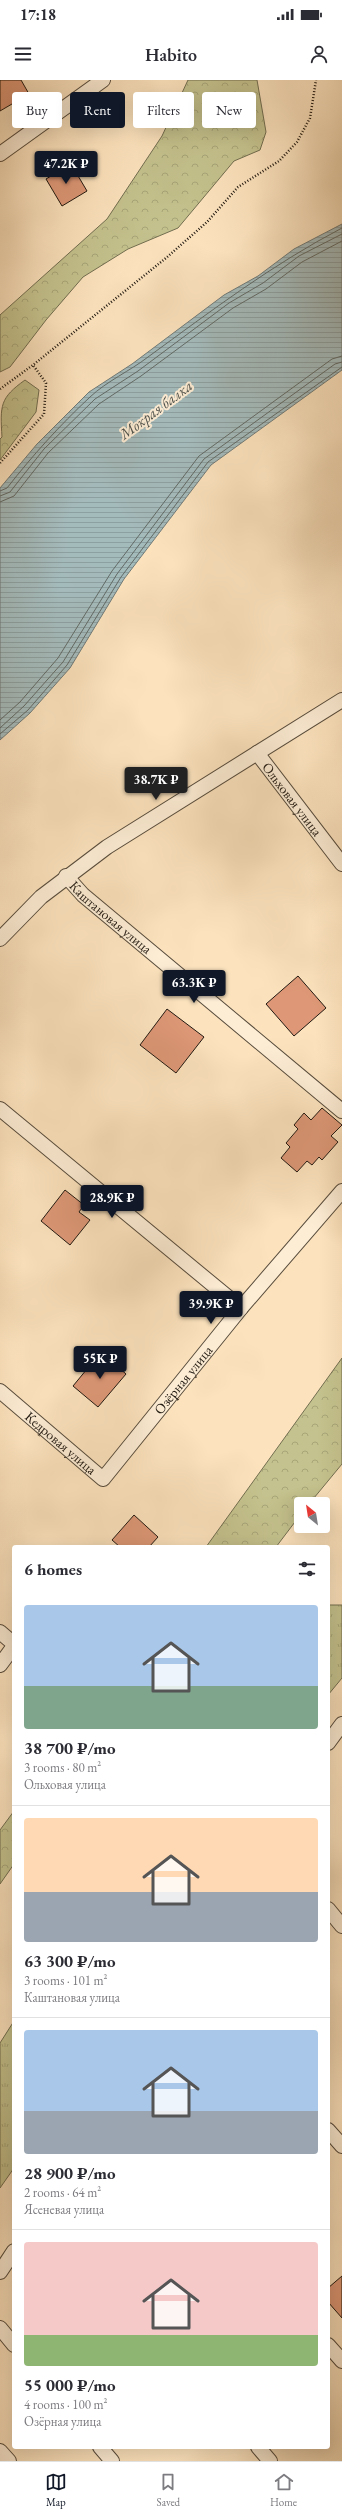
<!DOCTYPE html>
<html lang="en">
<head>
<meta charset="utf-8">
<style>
	body { margin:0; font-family:"EB Garamond",serif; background:#f2f2f3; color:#2b2b33; height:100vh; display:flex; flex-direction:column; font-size:15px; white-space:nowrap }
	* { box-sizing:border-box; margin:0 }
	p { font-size:13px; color:#7c7c81 }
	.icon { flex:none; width:22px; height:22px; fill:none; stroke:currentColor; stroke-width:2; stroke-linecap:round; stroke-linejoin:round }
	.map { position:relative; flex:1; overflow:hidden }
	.panel { position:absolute; left:12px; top:1465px; width:318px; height:904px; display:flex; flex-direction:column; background:#fff; border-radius:4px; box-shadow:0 4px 16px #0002 }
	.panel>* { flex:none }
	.banner { position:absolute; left:12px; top:12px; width:318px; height:36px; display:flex; gap:8px }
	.needle { width:26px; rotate:330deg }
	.controls { position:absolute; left:294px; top:1417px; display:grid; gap:8px }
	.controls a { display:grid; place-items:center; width:36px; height:36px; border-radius:4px; background:#fff; box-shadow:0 4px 16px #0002; font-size:20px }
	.price { position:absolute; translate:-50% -34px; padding:0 9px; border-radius:4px; background:#111827; color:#fff; font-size:13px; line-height:26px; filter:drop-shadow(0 1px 2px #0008) }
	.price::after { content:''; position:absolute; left:50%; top:24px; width:12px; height:9px; margin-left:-6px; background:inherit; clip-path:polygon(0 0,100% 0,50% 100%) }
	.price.active { background:#222; color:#fff }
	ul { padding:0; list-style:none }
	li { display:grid; align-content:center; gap:8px; height:212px; padding:0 12px }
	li+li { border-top:1px solid #e1e1e2 }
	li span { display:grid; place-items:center; height:124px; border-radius:4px; color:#555 }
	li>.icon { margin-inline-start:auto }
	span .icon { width:72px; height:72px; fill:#fffc; stroke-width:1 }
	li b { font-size:17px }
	h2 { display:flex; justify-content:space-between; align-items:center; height:48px; padding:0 12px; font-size:17px }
	.tag { padding:0 14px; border-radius:4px; background:#fff; box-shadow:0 4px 16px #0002; font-size:14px; line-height:36px }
	.tag.active { background:#111827; color:#fff }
	.status { display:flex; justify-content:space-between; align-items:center; height:28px; padding:0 20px; background:#fff; direction:ltr }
	.status svg { height:11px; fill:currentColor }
	header { display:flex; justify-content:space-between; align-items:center; height:52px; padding:0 12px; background:#fff; font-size:18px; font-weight:600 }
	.tabs { display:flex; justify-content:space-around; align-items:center; height:56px; border-top:1px solid #e1e1e2; background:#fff; font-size:11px; color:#7c7c81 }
	.tabs a { display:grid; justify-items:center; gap:2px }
	.tabs .active { color:#111827 }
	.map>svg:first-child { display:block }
</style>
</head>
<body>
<div class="status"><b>17:18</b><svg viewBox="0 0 49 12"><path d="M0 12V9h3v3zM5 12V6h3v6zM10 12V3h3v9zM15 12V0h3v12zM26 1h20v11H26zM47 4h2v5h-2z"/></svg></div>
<header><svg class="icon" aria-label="menu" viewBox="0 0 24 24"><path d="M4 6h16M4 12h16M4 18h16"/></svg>Habito<svg class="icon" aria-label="person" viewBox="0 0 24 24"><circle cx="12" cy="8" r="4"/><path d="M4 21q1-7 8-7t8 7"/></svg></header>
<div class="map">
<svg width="342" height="2381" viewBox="0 0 342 2381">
	<defs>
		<pattern id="grass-tufts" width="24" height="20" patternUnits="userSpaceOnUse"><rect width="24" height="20" fill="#c4c28e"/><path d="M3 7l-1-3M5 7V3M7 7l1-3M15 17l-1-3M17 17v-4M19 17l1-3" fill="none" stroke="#a8a679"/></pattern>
		<pattern id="forest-crowns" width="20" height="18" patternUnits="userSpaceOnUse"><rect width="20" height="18" fill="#c4c28e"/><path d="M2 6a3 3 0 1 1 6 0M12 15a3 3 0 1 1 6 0" fill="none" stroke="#a8a679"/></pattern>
		<pattern id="water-rules" width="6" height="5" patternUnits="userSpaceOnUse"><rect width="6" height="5" fill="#a4bbbc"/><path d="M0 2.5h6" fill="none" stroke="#8da0a1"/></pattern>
	</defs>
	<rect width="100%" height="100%" fill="#fce3be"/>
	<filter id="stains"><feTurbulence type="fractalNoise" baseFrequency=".005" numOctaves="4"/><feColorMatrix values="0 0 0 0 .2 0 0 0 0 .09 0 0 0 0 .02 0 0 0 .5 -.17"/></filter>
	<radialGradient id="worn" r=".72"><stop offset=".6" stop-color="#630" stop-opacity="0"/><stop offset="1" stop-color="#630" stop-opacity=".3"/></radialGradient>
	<path fill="url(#grass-tufts)" stroke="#726e50" d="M328 1525H342V1598L328 1615Z
		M14 1941V2088L0 2108V1963Z"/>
	<path fill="url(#forest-crowns)" stroke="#726e50" d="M188 0H257L266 52 260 70 234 81 178 148 128 169 83 197 46 240 10 287 0 292V235L107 139 162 56Z
		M25 300 39 310 36 332 0 380V359L2 357C0 325 0 318 25 300Z
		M342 1278V1384L309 1424H301V1434L276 1467H206Z
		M14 1731V1784L0 1804V1750Z"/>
	<path fill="url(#water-rules)" stroke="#707a78" d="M342 144V290L211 385 124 499 70 588 30 633 0 660V408L37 364 89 312 132 284 224 215 258 196 294 169Z"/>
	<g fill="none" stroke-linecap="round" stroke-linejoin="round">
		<path stroke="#626a66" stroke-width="1" d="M0 411 7 408C33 375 59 346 90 317 107 301 130 291 148 277 211 231 273 184 342 148
			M0 416 10 412 44 369 95 319 138 291 229 223 263 203 299 176 342 154
			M0 422 14 416 48 373 99 324 141 296 233 228 266 209 302 182 342 161
			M0 640 20 622 58 578 112 491 199 376 332 279 342 276
			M0 648 24 626 63 582 117 494 204 379 335 284 342 282
			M0 654 28 630 67 585 121 497 208 382 342 287"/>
	</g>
	<path fill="#de9877" stroke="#211911" d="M0 0H21L29 14 0 31Z
		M71 84 87 111 62 126 46 99Z
		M298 896 326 928 294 956 266 924Z
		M167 929 204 957 176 993 140 965Z
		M322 1028 342 1045 331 1056 338 1062 322 1080 319 1077 312 1085 307 1081 297 1092 281 1078 290 1067 286 1063 298 1049 294 1045 304 1033 311 1040Z
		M65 1110 84 1125 79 1132 90 1140 70 1165 41 1141Z
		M101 1272 126 1294 98 1327 73 1306Z
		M134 1435 158 1457 149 1467H120L112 1460Z
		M342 2196V2238L328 2222V2208Z"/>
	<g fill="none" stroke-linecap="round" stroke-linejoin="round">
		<g stroke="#584c3c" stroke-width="16">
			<g id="minor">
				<path d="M0 74 103 0"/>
				<path id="s1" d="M257 673 342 784"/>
				<path id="s2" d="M66 796 83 815 342 1031"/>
				<path d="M0 859 41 817 107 767 342 620"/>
				<path d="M0 1029 241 1228"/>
				<path id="s3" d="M0 1311 103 1399 241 1228 342 1111"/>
				<path d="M0 1552 14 1564"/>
				<path d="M0 1585 14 1566"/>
				<path d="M328 1663 342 1644"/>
				<path d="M328 1829 342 1846"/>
				<path d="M328 2050 342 2066"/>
				<path d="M0 2192 14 2171"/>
				<path d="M0 2248 14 2265"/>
				<path d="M328 2265 342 2281"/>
				<path d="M100 2367 112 2381"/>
				<path d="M258 2367 270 2381"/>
				<path d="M0 2371 9 2381"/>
			</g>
		</g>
		<path stroke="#211911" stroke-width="2.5" stroke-dasharray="1 2" stroke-linecap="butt" d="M0 309 33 285 166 178 207 142 238 107 279 81 297 62 310 38 316 0
			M0 383 44 334 46 303 33 285"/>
		<use href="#minor" stroke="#fdedd5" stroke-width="14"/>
	</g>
	<g text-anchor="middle" stroke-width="4" stroke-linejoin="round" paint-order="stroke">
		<g font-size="14" fill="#211911" stroke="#fdedd5">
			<text dy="5" stroke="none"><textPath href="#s1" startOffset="58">Ольховая улица</textPath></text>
			<text dy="5" stroke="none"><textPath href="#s2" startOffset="61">Каштановая улица</textPath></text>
			<text dy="5" stroke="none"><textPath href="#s3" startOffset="263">Озёрная улица</textPath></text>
			<text dy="5" stroke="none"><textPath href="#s3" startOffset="80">Кедровая улица</textPath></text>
		</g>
		<g font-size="15" font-style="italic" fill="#4f524d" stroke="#fdedd5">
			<text transform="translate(156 330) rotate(-37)" y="5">Мокрая балка</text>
		</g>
	</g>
	<rect width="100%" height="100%" filter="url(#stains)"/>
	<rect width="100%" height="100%" fill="url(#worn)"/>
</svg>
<div class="controls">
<a><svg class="needle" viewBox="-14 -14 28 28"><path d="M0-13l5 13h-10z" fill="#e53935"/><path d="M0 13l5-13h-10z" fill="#7c7c81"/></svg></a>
</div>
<b class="price" style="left:66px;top:105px">47.2K ₽</b>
<b class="price active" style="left:156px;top:721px">38.7K ₽</b>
<b class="price" style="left:194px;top:924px">63.3K ₽</b>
<b class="price" style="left:112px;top:1139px">28.9K ₽</b>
<b class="price" style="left:211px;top:1245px">39.9K ₽</b>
<b class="price" style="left:100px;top:1300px">55K ₽</b>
<div class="banner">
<a class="tag">Buy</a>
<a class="tag active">Rent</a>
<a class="tag">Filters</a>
<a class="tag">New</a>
</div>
<section class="panel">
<h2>6 homes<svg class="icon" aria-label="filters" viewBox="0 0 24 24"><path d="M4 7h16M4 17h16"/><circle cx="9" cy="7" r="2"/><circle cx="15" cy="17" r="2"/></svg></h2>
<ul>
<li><span style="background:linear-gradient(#a9c7e8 65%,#7fa58c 0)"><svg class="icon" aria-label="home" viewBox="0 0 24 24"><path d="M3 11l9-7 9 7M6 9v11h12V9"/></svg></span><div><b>38 700 ₽/mo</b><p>3 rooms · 80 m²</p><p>Ольховая улица</p></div></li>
<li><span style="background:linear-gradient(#ffd9b3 60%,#9aa5b1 0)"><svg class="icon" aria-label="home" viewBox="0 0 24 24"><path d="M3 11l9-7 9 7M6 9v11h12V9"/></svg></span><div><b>63 300 ₽/mo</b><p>3 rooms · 101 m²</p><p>Каштановая улица</p></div></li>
<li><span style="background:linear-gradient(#a9c7e8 65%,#9aa5b1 0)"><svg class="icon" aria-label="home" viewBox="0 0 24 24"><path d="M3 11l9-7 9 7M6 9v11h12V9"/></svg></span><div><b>28 900 ₽/mo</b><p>2 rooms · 64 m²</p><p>Ясеневая улица</p></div></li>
<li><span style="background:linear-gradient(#f6c9c9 75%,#8fb573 0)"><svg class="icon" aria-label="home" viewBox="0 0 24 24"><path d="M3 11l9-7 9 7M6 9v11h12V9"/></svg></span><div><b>55 000 ₽/mo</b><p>4 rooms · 100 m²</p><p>Озёрная улица</p></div></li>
</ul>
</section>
</div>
<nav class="tabs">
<a class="active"><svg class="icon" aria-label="map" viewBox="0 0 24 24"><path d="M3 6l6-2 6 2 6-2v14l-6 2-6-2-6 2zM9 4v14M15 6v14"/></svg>Map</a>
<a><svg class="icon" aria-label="saved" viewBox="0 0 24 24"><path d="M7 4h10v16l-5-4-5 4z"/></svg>Saved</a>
<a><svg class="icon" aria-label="home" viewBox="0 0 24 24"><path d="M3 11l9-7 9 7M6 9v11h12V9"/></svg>Home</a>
</nav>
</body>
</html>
